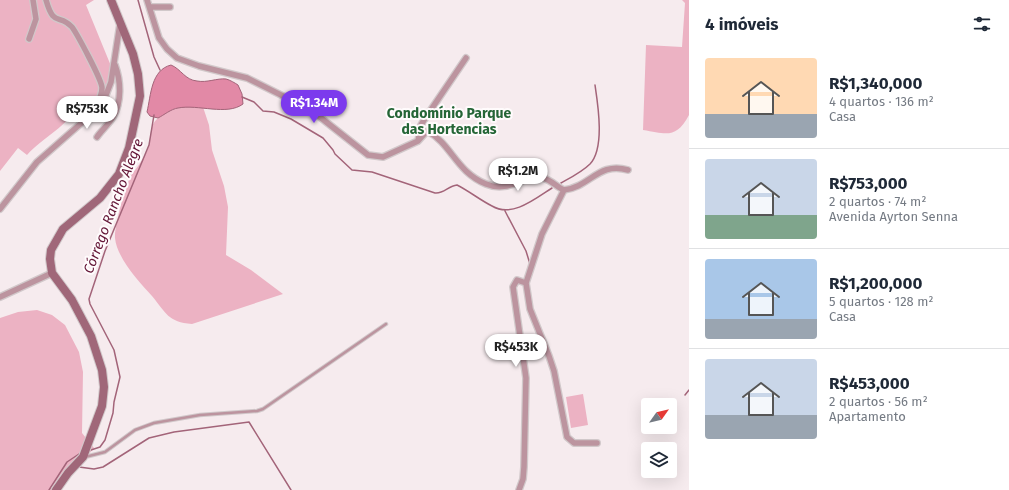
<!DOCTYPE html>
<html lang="pt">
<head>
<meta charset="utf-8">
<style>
	body { margin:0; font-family:"Fira Sans",sans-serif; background:#f2f2f3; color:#1f2937; height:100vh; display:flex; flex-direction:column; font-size:15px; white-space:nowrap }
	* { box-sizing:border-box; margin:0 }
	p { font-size:13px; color:#747a83 }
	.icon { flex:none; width:22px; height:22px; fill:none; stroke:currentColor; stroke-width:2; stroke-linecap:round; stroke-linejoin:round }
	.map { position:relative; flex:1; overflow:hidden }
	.panel { display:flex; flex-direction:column; background:#fff; width:320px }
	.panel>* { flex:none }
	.needle { width:26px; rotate:56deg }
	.fabs { position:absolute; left:641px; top:398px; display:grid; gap:8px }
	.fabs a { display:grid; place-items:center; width:36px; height:36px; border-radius:4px; background:#fff; box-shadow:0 4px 16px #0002; font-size:20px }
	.price { position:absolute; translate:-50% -34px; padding:0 9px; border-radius:14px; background:#fff; color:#222; font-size:13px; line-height:26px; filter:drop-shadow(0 1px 2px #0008) }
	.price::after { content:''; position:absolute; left:50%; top:24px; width:12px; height:9px; margin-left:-6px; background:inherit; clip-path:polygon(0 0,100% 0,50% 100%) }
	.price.on { background:#7c3aed; color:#fff }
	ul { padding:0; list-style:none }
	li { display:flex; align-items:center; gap:12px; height:100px; padding:0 16px }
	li+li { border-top:1px solid #e0e1e3 }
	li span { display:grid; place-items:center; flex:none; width:112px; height:80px; border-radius:4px; color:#555 }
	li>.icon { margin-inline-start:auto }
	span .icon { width:48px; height:48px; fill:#fffc; stroke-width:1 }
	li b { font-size:17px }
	h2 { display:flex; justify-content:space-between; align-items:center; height:48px; padding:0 16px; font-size:17px }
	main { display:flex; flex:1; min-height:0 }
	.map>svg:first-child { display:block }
</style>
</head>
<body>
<main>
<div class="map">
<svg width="689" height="490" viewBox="0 0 689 490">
	<rect width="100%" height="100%" fill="#f6ebee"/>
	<path fill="#ecb2c3" d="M0 0H94L86 5 111 66 107 92 89 111 78 104C71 124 41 139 27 155L18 148 0 171Z
		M682 0H689V115C676 139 667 134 643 130L646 45 682 47 685 3Z
		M192 106 203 107 209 125 212 150 224 186 228 207 226 255 251 270 283 294 192 324C168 322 166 313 152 296 139 282 117 258 115 238 114 227 126 183 132 174 138 166 144 159 148 149 151 138 149 125 158 118 168 109 180 107 192 106Z
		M37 310 52 315 65 325 79 352 83 372 82 433 94 448 72 474 61 490H0V318L18 312Z
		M583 394 588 425 571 428 566 397Z"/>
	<path fill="#e289a6" stroke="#a36479" d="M171 65C181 69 185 80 197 81 207 83 217 78 226 79 230 80 235 83 238 85L242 94 243 104C227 116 198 104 178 108 171 109 164 115 158 118L150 116 147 112C151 95 151 70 171 65Z"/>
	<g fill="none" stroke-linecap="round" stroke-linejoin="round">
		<path stroke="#a36479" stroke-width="1.5" d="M138 0 154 57 160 70
			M242 97 254 102 263 111 274 112 291 119 323 138 333 150 335 154 352 170 372 172 435 193C444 194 448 186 457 185 469 191 480 200 492 206 512 218 535 199 552 188
			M561 183C570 178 582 172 590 164 605 148 598 105 595 85
			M505 211 526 251 530 264
			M685 395 689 390
			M91 450 100 447 105 440 113 413 114 402 120 377 114 350 90 304 89 299 105 251 149 145 154 115
			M79 467 94 469 103 467 149 438 174 432 249 422 291 490
			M49 490 67 462 79 454"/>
		<g stroke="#d1c8ca" stroke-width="4.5">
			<path id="lane" d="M85 457 105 452 135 430 154 423 200 415 257 411 263 409 386 324"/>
		</g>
		<g stroke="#d1c8ca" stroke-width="8">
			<path id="street" d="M46 0C54 28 59 13 72 27 77 34 102 80 102 88 102 93 100 98 98 103
				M147 0 159 38 167 49 177 58 199 66 247 78 311 110 368 155 383 157 418 141 421 125 424 120 466 58
				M150 7H170
				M29 39 36 19 33 0
				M97 137C102 130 109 124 113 117 122 102 121 81 115 65
				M418 141 427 131C451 143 456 172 486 184 510 194 525 173 543 178 551 180 557 187 564 190 590 187 599 161 628 170
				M564 190 542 234 526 283 530 309 549 356 554 371 567 437 574 443H597
				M0 209 37 162 86 119 106 95 111 82 120 24
				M0 297 52 273
				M519 490 523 479 524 467 526 378 513 287 517 280 526 283"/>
		</g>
		<g stroke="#d1c8ca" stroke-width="10">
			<path id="secondary" d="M56 490 68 473 83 457 102 406 104 387 102 370 91 336 72 300 52 273 50 259 51 250 63 229 100 198 119 174 129 148 140 96 138 74 133 54 111 0"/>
		</g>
		<use href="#lane" stroke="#bc949f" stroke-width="2.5"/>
		<use href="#street" stroke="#bc949f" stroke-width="5.5"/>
		<use href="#secondary" stroke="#a06779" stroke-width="8"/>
	</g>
	<g text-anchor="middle" stroke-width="4" stroke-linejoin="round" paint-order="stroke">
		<g font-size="14" font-weight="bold" fill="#246536" stroke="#fffbfc">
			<text x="449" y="118">Condomínio Parque<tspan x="449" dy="16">das Hortencias</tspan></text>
		</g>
		<g font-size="14" font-style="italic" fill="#631536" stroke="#fffbfc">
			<text transform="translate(113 206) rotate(-69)" y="5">Córrego Rancho Alegre</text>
		</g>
	</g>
</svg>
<div class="fabs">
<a><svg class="needle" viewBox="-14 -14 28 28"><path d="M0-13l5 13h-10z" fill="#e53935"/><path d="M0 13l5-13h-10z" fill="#747a83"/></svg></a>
<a><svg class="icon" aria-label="layers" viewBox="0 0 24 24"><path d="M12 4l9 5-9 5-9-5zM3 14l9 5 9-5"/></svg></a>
</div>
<b class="price on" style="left:314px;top:124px">R$1.34M</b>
<b class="price" style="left:87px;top:130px">R$753K</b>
<b class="price" style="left:518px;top:192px">R$1.2M</b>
<b class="price" style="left:516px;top:368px">R$453K</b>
</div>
<section class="panel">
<h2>4 imóveis<svg class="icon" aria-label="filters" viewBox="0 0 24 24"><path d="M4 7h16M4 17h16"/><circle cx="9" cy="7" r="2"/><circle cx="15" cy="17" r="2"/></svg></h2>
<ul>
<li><span style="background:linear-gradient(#ffd9b3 70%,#9aa5b1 0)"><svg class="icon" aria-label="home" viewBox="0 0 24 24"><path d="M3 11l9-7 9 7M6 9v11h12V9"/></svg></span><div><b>R$1,340,000</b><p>4 quartos · 136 m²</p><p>Casa</p></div></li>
<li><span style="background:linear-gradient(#c9d6e8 70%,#7fa58c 0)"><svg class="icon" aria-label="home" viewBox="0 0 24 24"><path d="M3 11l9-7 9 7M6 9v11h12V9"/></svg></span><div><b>R$753,000</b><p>2 quartos · 74 m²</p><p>Avenida Ayrton Senna</p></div></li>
<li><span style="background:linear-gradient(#a9c7e8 75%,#9aa5b1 0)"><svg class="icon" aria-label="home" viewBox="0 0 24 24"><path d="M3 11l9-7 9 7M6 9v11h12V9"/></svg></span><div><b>R$1,200,000</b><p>5 quartos · 128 m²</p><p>Casa</p></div></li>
<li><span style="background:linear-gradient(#c9d6e8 70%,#9aa5b1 0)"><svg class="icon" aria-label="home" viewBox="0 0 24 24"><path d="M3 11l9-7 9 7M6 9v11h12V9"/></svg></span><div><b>R$453,000</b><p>2 quartos · 56 m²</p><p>Apartamento</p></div></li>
</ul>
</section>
</main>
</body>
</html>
